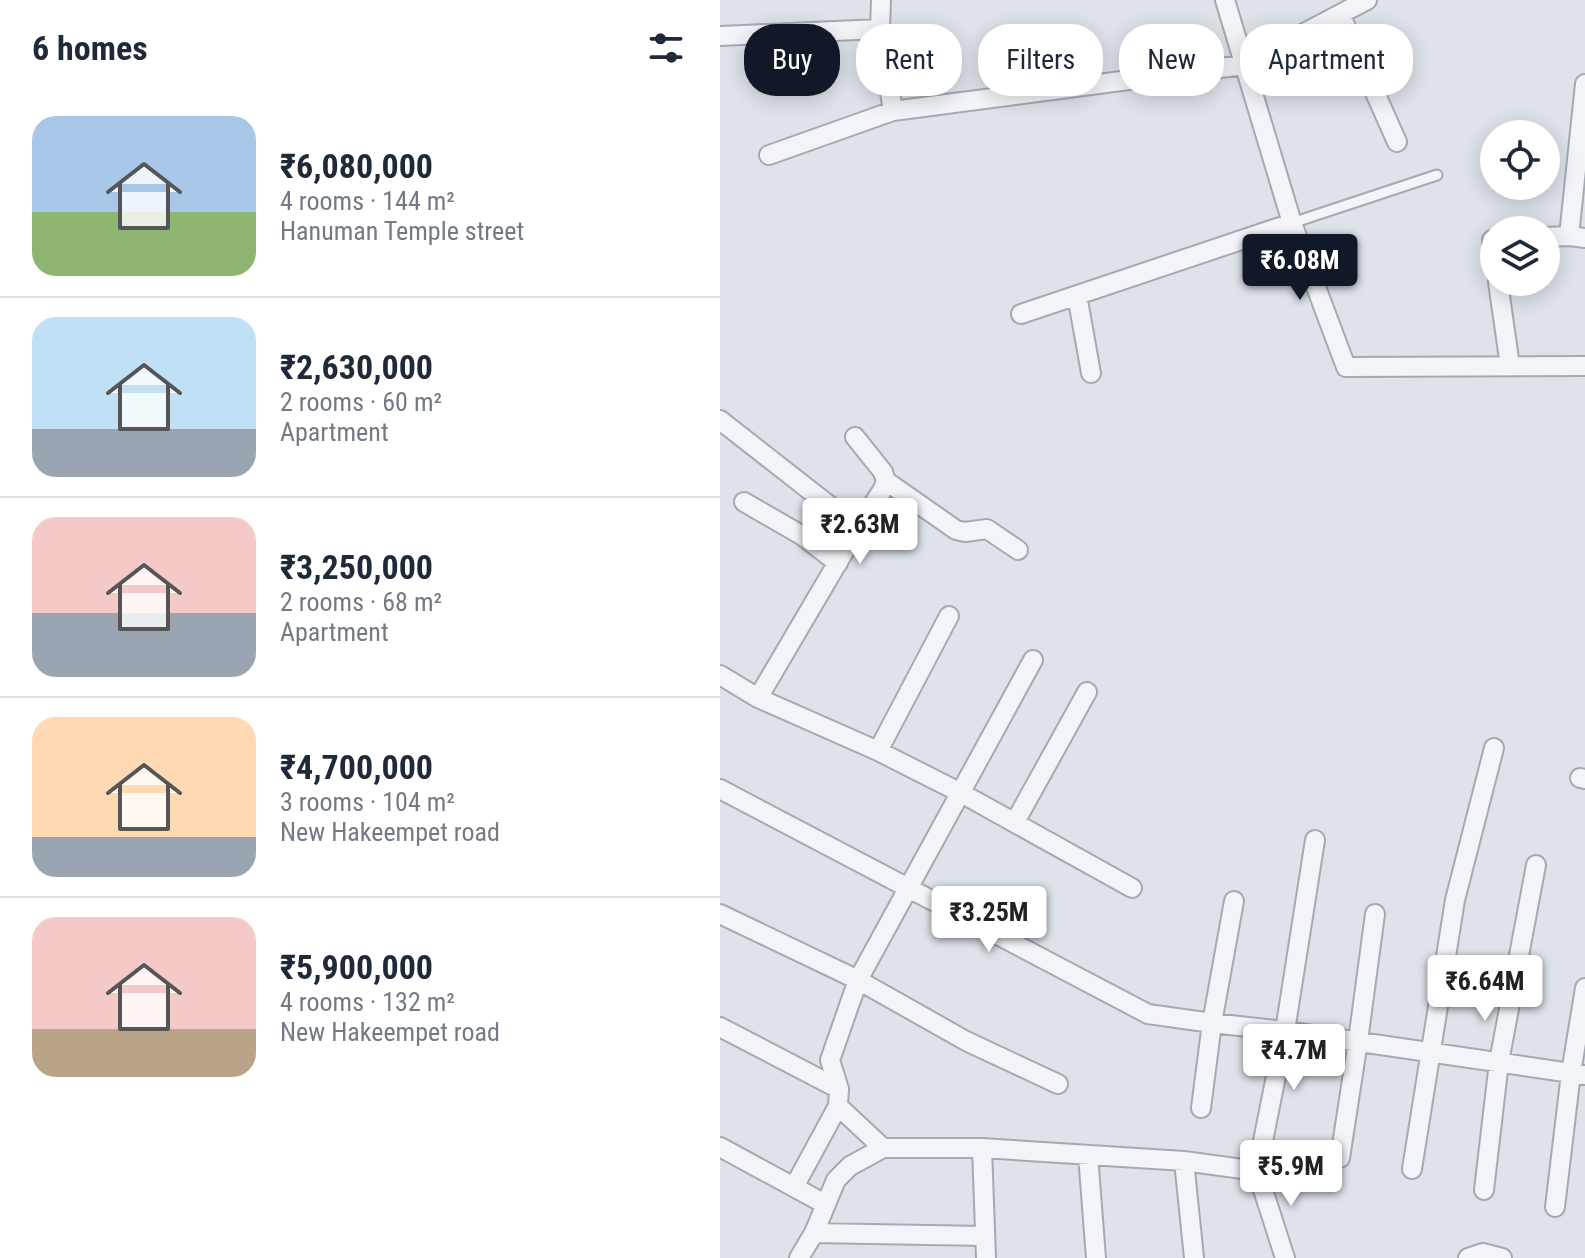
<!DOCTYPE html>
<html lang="en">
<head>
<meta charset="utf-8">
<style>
	body { margin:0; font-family:"Roboto Condensed",sans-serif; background:#f6f6f7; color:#1f2937; height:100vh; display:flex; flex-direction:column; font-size:30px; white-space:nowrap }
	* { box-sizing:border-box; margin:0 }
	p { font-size:26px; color:#747a83 }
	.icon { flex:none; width:44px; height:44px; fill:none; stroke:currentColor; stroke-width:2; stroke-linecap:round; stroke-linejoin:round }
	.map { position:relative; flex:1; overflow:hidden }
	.details { display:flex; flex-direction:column; background:#fff; width:720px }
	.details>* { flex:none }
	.banner { position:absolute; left:24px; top:24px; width:720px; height:72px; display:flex; gap:16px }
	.buttons { position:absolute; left:760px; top:120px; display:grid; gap:16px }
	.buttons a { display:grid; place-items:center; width:80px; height:80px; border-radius:50%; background:#fff; box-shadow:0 4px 20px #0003; font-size:40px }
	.price { position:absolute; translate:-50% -68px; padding:0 18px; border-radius:8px; background:#fff; color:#222; font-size:26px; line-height:52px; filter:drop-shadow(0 2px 4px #0008) }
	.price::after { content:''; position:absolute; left:50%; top:48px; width:24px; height:18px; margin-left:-12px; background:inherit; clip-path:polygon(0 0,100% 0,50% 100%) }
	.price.on { background:#111827; color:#fff }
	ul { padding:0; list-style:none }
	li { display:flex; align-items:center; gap:24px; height:200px; padding:0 32px }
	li+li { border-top:2px solid #e0e1e3 }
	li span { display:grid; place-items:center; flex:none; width:224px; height:160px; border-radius:24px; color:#555 }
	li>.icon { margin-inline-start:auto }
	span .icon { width:96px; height:96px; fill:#fffc; stroke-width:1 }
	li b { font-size:34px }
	h2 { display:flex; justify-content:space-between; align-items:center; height:96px; padding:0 32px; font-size:34px }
	.chip { padding:0 28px; border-radius:32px; background:#fff; box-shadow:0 4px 20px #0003; font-size:28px; line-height:72px }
	.chip.on { background:#111827; color:#fff }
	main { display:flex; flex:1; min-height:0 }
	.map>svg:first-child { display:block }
</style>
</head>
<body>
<main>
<section class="details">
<h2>6 homes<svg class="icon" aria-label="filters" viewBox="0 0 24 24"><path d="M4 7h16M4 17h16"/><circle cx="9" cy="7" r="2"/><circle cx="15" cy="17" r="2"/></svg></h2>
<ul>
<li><span style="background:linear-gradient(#a9c7e8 60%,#8fb573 0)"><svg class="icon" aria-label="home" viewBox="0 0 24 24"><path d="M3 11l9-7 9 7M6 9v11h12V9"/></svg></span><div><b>₹6,080,000</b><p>4 rooms · 144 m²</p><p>Hanuman Temple street</p></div></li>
<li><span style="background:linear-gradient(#bfe0f5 70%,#9aa5b1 0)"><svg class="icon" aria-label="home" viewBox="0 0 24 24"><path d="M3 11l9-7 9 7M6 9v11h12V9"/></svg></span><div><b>₹2,630,000</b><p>2 rooms · 60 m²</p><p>Apartment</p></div></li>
<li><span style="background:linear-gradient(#f6c9c9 60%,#9aa5b1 0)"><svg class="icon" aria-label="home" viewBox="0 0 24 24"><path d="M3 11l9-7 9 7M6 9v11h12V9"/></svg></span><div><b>₹3,250,000</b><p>2 rooms · 68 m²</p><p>Apartment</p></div></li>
<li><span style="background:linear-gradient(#ffd9b3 75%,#9aa5b1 0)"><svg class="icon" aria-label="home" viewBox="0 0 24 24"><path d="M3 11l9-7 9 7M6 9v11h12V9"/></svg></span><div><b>₹4,700,000</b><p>3 rooms · 104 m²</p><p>New Hakeempet road</p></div></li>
<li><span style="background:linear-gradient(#f6c9c9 70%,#b9a48a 0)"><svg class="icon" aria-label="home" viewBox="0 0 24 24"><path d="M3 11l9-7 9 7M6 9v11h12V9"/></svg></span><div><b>₹5,900,000</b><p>4 rooms · 132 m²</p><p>New Hakeempet road</p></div></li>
</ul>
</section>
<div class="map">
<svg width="865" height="1258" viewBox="0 0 865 1258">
	<rect width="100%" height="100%" fill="#dee3ea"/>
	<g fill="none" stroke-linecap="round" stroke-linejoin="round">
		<g stroke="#a3aab4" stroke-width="13">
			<path id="service" d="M572 223 717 175"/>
		</g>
		<g stroke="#a3aab4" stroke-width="22">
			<path id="minor" d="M161 0 160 29 173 111
				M505 0 572 223 626 367 865 366
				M620 14 677 142
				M0 36 160 29
				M49 155 173 111 523 65 647 0
				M849 236 865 84
				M826 237 849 236 865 238
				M774 240H772L774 257
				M778 282 790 366
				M357 295 371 373
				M301 314 572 223
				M0 420 138 528
				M166 481 236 530 245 532 267 529 298 550
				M24 502 83 536 118 563
				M0 675 38 698 158 751 241 793 412 888
				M38 698 138 528 163 489 166 481 163 472 135 437
				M158 751 229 616
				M860 778 865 779
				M0 789 428 1014 492 1023 565 1031 865 1075
				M295 822 367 692
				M0 914 138 980 246 1041 338 1084
				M0 1027 119 1089
				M118 1106 163 1148
				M481 1108 492 1023 514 901
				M0 1147 105 1204
				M262 1148 266 1258
				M368 1155 376 1258
				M620 1158 638 1041 655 914
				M464 1161 474 1258
				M692 1169 735 900 774 748
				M74 1187 118 1106 119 1089 110 1060 138 980 313 660
				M764 1190 779 1062 816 865
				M835 1207 851 1073 865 988
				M94 1233 265 1236
				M79 1258 94 1233 116 1180 130 1166 163 1148H262L464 1161 537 1171
				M565 1258 537 1171 565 1031 595 840
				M748 1258 763 1253 782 1258"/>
		</g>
		<use href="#service" stroke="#f2f4f7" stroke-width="9"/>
		<use href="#minor" stroke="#f2f4f7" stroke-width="18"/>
	</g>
</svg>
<div class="buttons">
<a><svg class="icon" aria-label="locate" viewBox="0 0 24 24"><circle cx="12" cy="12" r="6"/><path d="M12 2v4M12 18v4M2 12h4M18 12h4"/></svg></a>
<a><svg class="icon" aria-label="layers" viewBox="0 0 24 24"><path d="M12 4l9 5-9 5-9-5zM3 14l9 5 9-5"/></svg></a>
</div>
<b class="price on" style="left:580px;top:302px">₹6.08M</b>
<b class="price" style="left:140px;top:566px">₹2.63M</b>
<b class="price" style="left:269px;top:954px">₹3.25M</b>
<b class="price" style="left:765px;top:1023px">₹6.64M</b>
<b class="price" style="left:574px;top:1092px">₹4.7M</b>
<b class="price" style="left:571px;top:1208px">₹5.9M</b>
<div class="banner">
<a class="chip on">Buy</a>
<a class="chip">Rent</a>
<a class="chip">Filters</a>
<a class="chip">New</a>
<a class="chip">Apartment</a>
</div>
</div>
</main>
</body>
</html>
